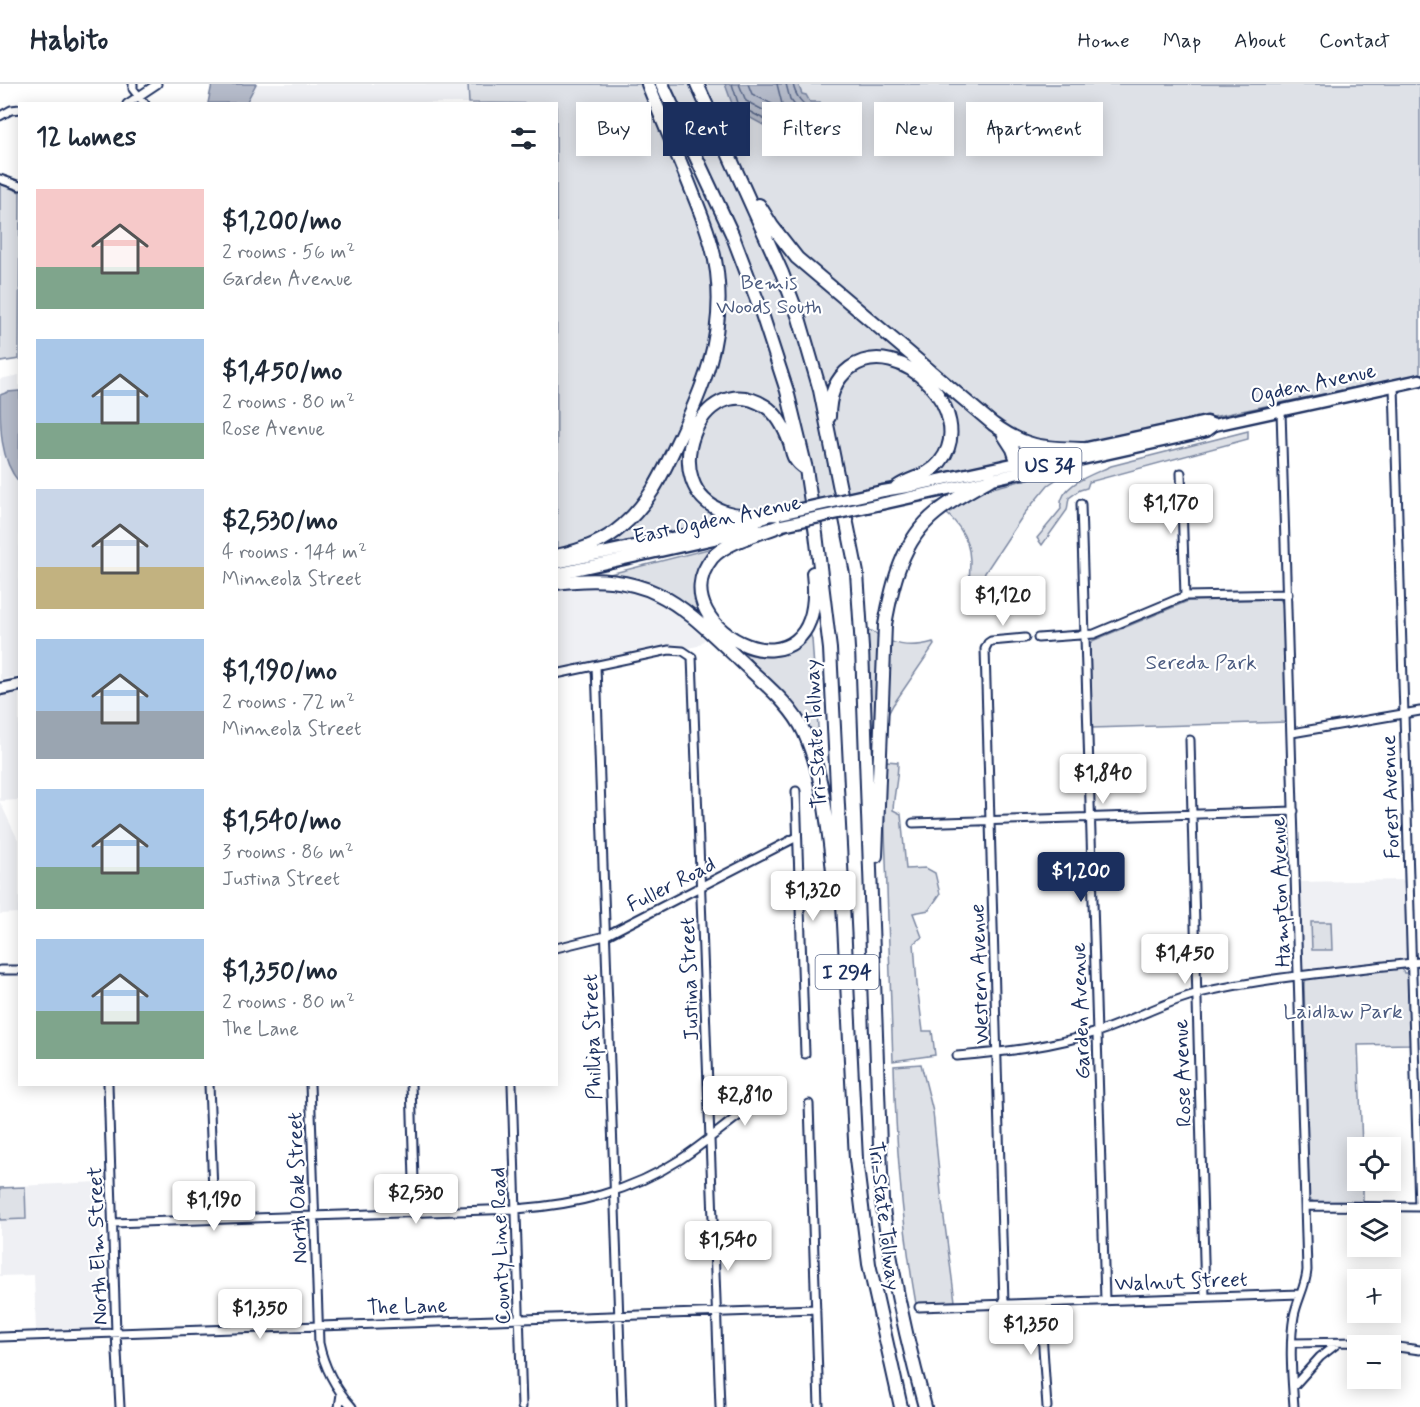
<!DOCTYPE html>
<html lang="en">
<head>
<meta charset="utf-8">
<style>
	body { margin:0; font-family:Mynerve,sans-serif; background:#f6f6f7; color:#1f2937; height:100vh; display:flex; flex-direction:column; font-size:22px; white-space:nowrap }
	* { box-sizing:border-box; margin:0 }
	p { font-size:20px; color:#747a83 }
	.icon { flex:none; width:33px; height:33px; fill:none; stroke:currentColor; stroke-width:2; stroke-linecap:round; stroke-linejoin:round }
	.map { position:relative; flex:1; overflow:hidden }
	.sheet { position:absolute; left:18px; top:18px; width:540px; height:984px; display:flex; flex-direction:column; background:#fff; border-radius:0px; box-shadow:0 3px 15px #0003 }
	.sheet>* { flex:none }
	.banner { position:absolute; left:576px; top:18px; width:570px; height:54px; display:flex; gap:12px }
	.tools { position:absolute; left:1347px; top:1053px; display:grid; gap:12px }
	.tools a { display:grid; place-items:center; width:54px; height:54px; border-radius:0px; background:#fff; box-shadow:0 3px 15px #0003; font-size:30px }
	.price { position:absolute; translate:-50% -51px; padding:0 14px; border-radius:6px; background:#fff; color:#222; font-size:20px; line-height:39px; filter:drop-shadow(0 2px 3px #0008) }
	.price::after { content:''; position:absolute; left:50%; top:36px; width:18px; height:14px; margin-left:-9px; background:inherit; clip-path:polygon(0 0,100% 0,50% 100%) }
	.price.on { background:#1b2f5e; color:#fff }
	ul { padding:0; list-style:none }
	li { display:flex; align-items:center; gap:18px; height:150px; padding:0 18px }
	li span { display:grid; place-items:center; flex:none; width:168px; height:120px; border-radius:0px; color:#555 }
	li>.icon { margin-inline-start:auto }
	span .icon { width:72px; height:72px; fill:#fffc; stroke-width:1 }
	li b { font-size:26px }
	h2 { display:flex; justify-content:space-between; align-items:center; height:72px; padding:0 18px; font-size:26px }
	.tag { padding:0 21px; border-radius:0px; background:#fff; box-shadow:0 3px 15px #0003; font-size:21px; line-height:54px }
	.tag.on { background:#1b2f5e; color:#fff }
	header { display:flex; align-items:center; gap:36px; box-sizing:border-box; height:84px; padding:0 30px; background:#fff; border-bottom:2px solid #e0e1e3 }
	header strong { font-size:28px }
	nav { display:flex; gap:33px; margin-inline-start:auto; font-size:21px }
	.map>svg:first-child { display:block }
</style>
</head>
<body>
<header>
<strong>Habito</strong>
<nav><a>Home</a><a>Map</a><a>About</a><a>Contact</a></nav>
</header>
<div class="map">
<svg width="1420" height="1323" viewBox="0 0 1420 1323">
	<rect width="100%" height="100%" fill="#fff"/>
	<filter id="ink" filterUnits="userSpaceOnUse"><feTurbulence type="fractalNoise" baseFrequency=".0167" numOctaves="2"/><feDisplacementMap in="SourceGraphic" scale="12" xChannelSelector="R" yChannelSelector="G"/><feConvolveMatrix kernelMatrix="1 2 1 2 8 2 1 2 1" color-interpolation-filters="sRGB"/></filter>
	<g filter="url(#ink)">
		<path fill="#eff0f4" d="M257 0H480L481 19 246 20Z
			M19 291V592L0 596V295Z
			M595 502 634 507 665 520 705 555 698 562 557 590 556 503Z
			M19 609V716L0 717V613Z
			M0 718 19 758V829L0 830Z
			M1408 796 1411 877 1300 889 1298 798Z
			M98 1098 104 1246 36 1248 34 1191 0 1192V1103Z"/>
		<path fill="#dee1e7" stroke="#7c88a2" stroke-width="1.5" d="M468 0H1420V290L719 435 668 449 557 471 556 20 469 19Z
			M0 100 20 108 19 275 0 278Z
			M1248 347V355L1089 398 1087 404 1080 406 1069 414 1067 426 1042 461 1037 454 1061 425C1057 401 1094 390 1111 382Z
			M1075 383 1048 401 1024 430 971 510C968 499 970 488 970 476 969 450 954 434 934 419Z
			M712 464C694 483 690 501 699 525L696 528C664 504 645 496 606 491Z
			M1280 515 1283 520 1286 638 1092 644 1090 560 1092 557 1188 517Z
			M872 547C891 561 909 565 933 558L934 561 893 621 875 655 868 681 864 548Z
			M810 549 812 555 820 672C804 632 773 600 744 569 774 577 790 574 810 549Z
			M886 677 898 678C898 695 894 709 893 726L901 730 906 785 926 784 935 789 940 810 929 826 913 829 922 853 914 859 917 901 923 947H932L935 971 893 977 883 690Z
			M1311 838H1331L1332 866H1312Z
			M1402 884 1404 889H1407L1408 891 1410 960 1358 961 1362 1063 1358 1064V1096L1363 1097V1117L1314 1118 1309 1115 1304 899 1307 894Z
			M921 980 933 1028 942 1119 955 1217 916 1220C902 1141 896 1062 894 982Z
			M25 1103 26 1135 0 1136V1104Z"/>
		<path fill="#b5bbca" stroke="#77839f" stroke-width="1.5" d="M212 0H256L246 19H208Z
			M725 0H798L802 10 806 11 810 18H820L824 24 832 25V28L808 41 794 57 778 69 777 55 771 45 734 25Z
			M19 307H20L19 398C0 376 0 342 0 311L8 308Z"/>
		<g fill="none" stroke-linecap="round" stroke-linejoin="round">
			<path stroke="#596789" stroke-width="1.5" d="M732 0 739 22 775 41 785 56 804 37 816 28 814 25C803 23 795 11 793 0
				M739 0 746 17 778 34 787 42 800 28 790 15 786 0
				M748 0 752 10 780 24 782 20 777 0"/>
			<g stroke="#1b2f5e" stroke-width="11">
				<path id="minor" d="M133 0V5L145 20
					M127 20 157 0
					M0 32 11 26 20 25
					M0 95 20 102
					M1394 302 1419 1123
					M1281 327 1307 1186C1306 1202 1297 1216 1294 1232 1289 1261 1292 1293 1294 1323
					M1181 389 1185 512
					M1081 420 1105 1216
					M1038 554 1094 550 1185 512 1288 510
					M596 582 622 1323
					M556 590 669 566 683 567 692 573 720 1323
					M1292 649 1420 627
					M1190 656 1205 1213
					M796 707 805 970
					M913 739 1294 727
					M556 864 605 852 797 753
					M0 886H20
					M957 972C1004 968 1051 963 1097 948 1131 937 1164 918 1199 909 1272 892 1346 887 1420 878
					M108 1000 116 1249 120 1323
					M209 1000 214 1135
					M310 1000 319 1259C324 1283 336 1305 352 1323
					M411 1000 415 1128
					M512 1000 522 1323
					M809 1020 819 1323
					M1306 1122 1420 1123
					M113 1139 516 1125C575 1121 630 1108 681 1075 710 1056 736 1031 766 1013
					M1040 1219 1047 1323
					M1004 1220 985 565 988 559 991 557 1025 554
					M919 1223 1300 1210
					M0 1253 816 1225
					M1292 1259 1358 1258 1389 1262
					M1390 1262 1420 1266
					M1293 1303 1320 1273 1338 1259
					M339 1323 341 1310"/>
			</g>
			<g stroke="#1b2f5e" stroke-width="15">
				<path id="primary" d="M883 407 907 403 1207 338 1214 341
					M885 419 1198 349 1206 347 1214 341 1420 296
					M556 479 765 434
					M556 490 758 445
					M0 605 20 601"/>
			</g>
			<g stroke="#1b2f5e" stroke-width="16">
				<path id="motorway" d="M662 0 732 150 759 221 787 307 806 385 816 450 830 565 856 1075 869 1180 901 1323
					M697 0 782 189 799 234 820 306 857 489 862 564 882 1117C891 1187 906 1255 925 1323
					M759 121 772 142 797 174 993 340C1025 364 1044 364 1083 365
					M829 333C829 314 834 296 850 284 900 248 979 330 940 378 928 393 911 393 897 403
					M1004 351 1013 365 1021 388
					M779 430C760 430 743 434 725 428 654 404 699 281 765 322 778 330 785 345 790 359 792 365 792 372 796 376 798 380 803 383 806 385
					M782 441C762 449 725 458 712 474 655 545 829 631 813 489
					M556 472C581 467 603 459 622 442 648 420 661 393 675 363 703 305 725 255 717 188 713 157 700 127 688 97 675 65 661 33 648 0
					M556 499C654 486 681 521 747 583 767 602 792 622 804 648 827 699 829 758 836 813
					M876 772 885 541C892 501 902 456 936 429 953 415 973 405 992 394"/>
			</g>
			<use href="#minor" stroke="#fff" stroke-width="7"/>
			<use href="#primary" stroke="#fff" stroke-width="10"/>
			<use href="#motorway" stroke="#fff" stroke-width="12"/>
			<g stroke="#1b2f5e" stroke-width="15" stroke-linecap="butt">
				<path id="primary-bridge" d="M779 430 883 407
					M782 441 885 419"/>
			</g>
			<use href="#primary-bridge" stroke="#fff" stroke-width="10"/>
		</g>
	</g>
	<g text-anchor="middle" stroke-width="4.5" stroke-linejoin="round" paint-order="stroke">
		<g fill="#fff" stroke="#5f6d8e" stroke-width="1.5">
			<rect x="1018.5" y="364" width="63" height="34" rx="4.5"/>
			<rect x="815.5" y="871" width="63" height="34" rx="4.5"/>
		</g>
		<g font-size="20" font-weight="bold" fill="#1b2f5e">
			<text x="1050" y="388">US 34</text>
			<text x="847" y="895">I 294</text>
		</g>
		<g font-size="21" fill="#4c5c80" stroke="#fff">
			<text x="769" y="205">Bemis<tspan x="769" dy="24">Woods South</tspan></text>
			<text x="1201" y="585">Sereda Park</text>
			<text x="1343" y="934">Laidlaw Park</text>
		</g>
		<g font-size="21" fill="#1b2f5e" stroke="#fff">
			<text transform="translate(1313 299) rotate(-12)" y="7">Ogden Avenue</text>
			<text transform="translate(717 435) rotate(-12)" y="7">East Ogden Avenue</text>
			<text transform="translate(815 650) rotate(-93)" y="7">Tri-State Tollway</text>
			<text transform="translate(1390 713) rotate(-92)" y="7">Forest Avenue</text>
			<text transform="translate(671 800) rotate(-27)" y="7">Fuller Road</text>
			<text transform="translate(1280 808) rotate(-92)" y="7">Hampton Avenue</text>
			<text transform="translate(979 890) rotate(-92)" y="7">Western Avenue</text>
			<text transform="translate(689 895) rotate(-92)" y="7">Justina Street</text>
			<text transform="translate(1080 927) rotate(-92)" y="7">Garden Avenue</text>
			<text transform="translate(592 953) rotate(-92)" y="7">Phillipa Street</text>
			<text transform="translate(1182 989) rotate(-92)" y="7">Rose Avenue</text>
			<text transform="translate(297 1104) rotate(-92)" y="7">North Oak Street</text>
			<text transform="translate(885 1132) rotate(83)" y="7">Tri-State Tollway</text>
			<text transform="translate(97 1162) rotate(-92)" y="7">North Elm Street</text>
			<text transform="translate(500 1162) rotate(-92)" y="7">County Line Road</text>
			<text transform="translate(1181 1197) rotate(-2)" y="7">Walnut Street</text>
			<text transform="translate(407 1222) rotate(-2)" y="7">The Lane</text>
		</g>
	</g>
</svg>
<div class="tools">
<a><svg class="icon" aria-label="locate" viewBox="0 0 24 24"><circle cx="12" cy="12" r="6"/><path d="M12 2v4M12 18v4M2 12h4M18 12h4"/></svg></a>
<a><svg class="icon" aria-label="layers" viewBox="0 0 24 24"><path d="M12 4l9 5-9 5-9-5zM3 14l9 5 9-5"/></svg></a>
<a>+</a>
<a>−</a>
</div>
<b class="price" style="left:1171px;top:451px">$1,170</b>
<b class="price" style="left:1003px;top:543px">$1,120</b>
<b class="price" style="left:1103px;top:721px">$1,840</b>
<b class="price on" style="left:1081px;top:819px">$1,200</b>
<b class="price" style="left:813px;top:838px">$1,320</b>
<b class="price" style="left:1185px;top:901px">$1,450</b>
<b class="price" style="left:745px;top:1043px">$2,810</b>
<b class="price" style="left:416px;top:1141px">$2,530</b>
<b class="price" style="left:214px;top:1148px">$1,190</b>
<b class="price" style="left:728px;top:1188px">$1,540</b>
<b class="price" style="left:260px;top:1256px">$1,350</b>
<b class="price" style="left:1031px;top:1272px">$1,350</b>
<div class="banner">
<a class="tag">Buy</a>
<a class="tag on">Rent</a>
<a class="tag">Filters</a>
<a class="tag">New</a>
<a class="tag">Apartment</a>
</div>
<section class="sheet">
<h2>12 homes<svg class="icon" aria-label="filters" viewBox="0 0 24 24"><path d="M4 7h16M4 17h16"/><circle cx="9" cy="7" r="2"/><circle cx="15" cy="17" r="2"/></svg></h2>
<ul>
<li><span style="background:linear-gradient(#f6c9c9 65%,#7fa58c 0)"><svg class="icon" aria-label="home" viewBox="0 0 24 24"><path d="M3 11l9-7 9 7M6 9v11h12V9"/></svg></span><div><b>$1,200/mo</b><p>2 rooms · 56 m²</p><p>Garden Avenue</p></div></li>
<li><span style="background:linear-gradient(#a9c7e8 70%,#7fa58c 0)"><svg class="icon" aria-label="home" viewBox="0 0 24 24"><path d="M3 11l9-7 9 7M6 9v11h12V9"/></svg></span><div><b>$1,450/mo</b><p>2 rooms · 80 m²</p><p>Rose Avenue</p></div></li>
<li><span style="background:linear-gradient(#c9d6e8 65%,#c2b280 0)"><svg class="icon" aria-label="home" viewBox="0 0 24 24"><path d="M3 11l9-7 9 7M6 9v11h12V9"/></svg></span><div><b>$2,530/mo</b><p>4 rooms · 144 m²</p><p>Minneola Street</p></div></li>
<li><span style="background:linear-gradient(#a9c7e8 60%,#9aa5b1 0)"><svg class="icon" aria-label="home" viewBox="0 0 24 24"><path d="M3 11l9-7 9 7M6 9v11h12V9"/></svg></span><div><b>$1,190/mo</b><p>2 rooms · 72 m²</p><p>Minneola Street</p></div></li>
<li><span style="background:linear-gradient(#a9c7e8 65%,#7fa58c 0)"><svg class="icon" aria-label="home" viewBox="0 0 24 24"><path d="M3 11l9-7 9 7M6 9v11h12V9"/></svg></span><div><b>$1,540/mo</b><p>3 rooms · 86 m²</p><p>Justina Street</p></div></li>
<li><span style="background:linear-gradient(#a9c7e8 60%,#7fa58c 0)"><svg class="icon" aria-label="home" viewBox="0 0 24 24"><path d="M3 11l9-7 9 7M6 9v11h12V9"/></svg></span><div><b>$1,350/mo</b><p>2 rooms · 80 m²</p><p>The Lane</p></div></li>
</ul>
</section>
</div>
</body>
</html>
